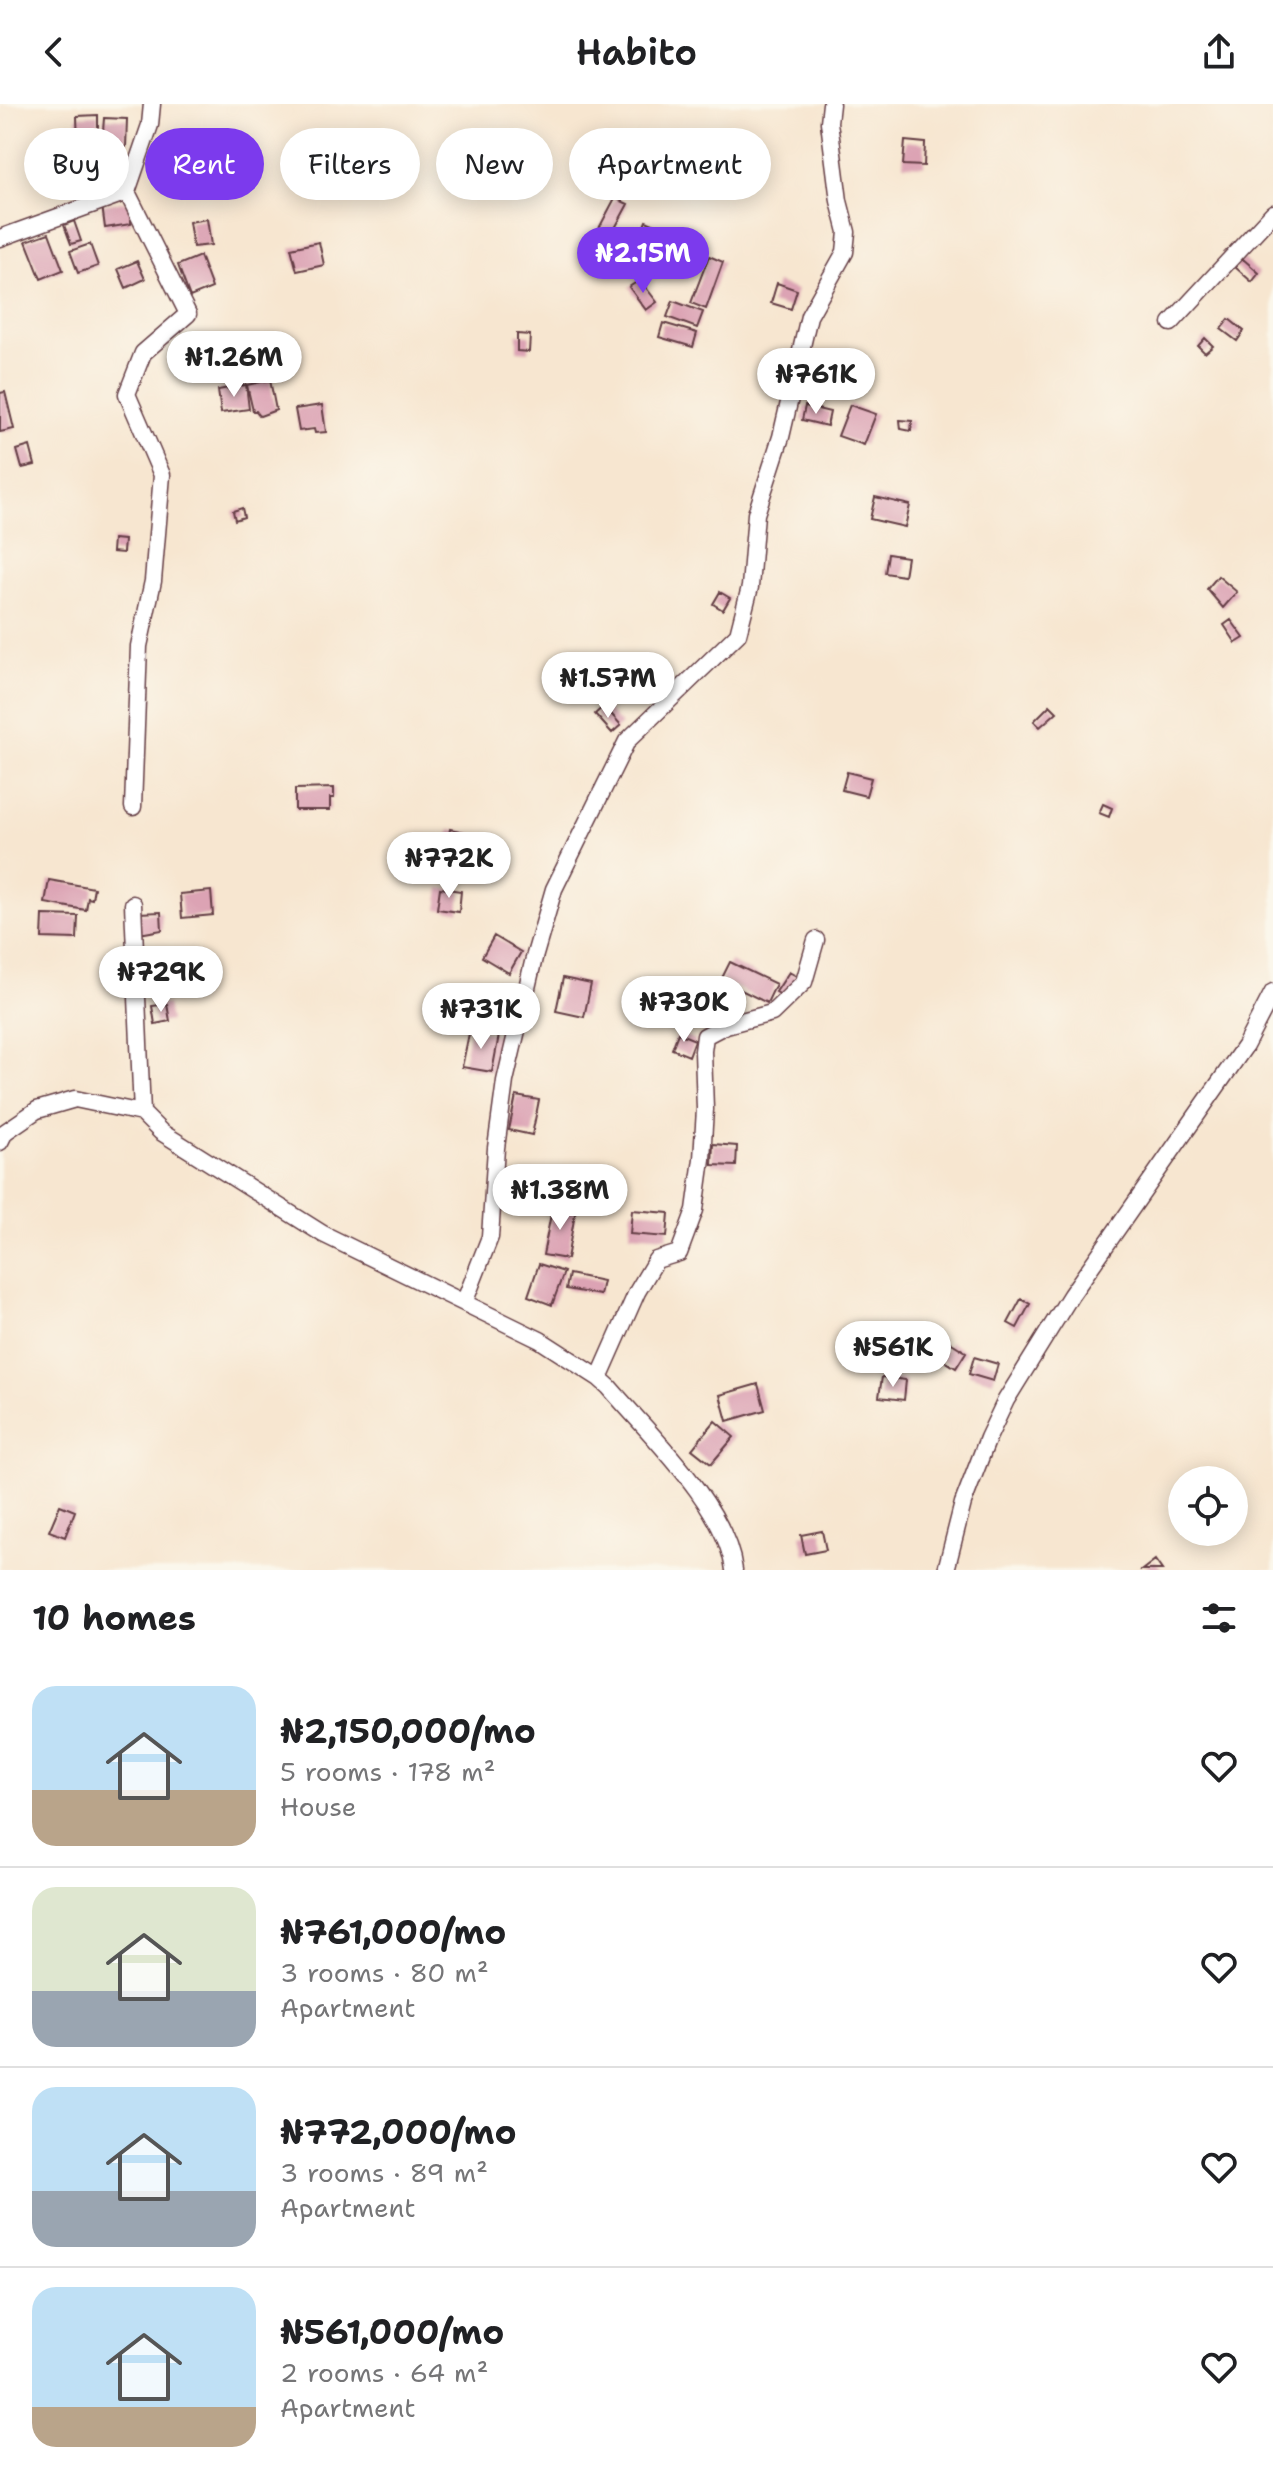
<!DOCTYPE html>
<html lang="en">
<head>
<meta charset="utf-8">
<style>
	body { margin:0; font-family:"Shantell Sans",sans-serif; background:#f2f2f2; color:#202124; height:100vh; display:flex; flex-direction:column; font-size:30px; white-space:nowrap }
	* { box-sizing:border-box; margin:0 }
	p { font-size:26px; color:#757577 }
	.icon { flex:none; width:44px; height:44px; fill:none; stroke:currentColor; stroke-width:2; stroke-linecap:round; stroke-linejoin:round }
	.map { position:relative; height:1466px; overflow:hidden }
	.panel { display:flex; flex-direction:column; background:#fff; flex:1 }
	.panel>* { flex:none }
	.guide { position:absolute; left:24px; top:24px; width:800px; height:72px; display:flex; gap:16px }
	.fabs { position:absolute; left:1168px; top:1362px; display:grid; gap:16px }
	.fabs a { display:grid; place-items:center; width:80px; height:80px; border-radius:50%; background:#fff; box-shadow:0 4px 20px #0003; font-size:40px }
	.price { position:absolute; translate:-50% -68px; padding:0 18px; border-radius:28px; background:#fff; color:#222; font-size:26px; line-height:52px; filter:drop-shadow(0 2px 4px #0008) }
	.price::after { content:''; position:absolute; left:50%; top:48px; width:24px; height:18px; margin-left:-12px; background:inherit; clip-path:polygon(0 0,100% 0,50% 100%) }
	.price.on { background:#7c3aed; color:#fff }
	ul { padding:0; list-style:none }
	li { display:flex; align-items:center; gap:24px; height:200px; padding:0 32px }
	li+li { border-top:2px solid #e0e0e0 }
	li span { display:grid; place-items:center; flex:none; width:224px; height:160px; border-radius:24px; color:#555 }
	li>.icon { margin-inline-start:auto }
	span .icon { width:96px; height:96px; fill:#fffc; stroke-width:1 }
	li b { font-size:34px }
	h2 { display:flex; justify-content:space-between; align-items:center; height:96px; padding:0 32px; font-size:34px }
	.tag { padding:0 28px; border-radius:36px; background:#fff; box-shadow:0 4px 20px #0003; font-size:28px; line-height:72px }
	.tag.on { background:#7c3aed; color:#fff }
	header { display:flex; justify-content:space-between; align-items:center; height:104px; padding:0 32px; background:#fff; font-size:36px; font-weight:600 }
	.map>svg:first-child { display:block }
</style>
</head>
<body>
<header><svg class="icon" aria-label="back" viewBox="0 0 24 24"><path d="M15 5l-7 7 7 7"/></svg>Habito<svg class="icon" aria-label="share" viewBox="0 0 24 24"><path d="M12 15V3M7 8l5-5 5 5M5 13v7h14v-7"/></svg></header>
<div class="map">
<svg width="1273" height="1466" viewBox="0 0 1273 1466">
	<rect width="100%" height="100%" fill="#fbf7ec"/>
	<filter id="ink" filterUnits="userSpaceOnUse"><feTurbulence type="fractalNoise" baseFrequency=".0125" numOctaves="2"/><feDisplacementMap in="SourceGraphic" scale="16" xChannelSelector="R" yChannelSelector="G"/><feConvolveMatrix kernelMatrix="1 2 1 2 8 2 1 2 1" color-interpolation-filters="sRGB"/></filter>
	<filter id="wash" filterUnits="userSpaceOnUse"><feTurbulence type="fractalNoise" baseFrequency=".006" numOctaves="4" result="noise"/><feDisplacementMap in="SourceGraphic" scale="32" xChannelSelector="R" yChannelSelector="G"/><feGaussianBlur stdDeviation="1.8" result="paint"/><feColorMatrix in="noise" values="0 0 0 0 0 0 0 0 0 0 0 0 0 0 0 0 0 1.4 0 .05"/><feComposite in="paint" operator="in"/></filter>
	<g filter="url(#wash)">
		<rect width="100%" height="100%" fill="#f7e6d0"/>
		<g id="blocks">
			<path fill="#dca3b4" d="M98 11V41L78 42 77 12Z
				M104 14 127 15 126 43 102 41Z
				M905 37 925 39 924 62 903 61Z
				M62 66H71V74L62 75Z
				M615 94 628 100 600 152 588 145Z
				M127 97 134 112H130L131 120 105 124 102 101Z
				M207 115 211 141 193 143 189 118Z
				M74 117 81 137 71 140 64 121Z
				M646 117 660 123 644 165 629 159Z
				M49 129 63 166 41 175 26 137Z
				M319 138 324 161 297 167 291 144Z
				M90 140 98 162 78 169 70 147Z
				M200 152 212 184 190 193 178 161Z
				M709 152 723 158 706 205 691 199Z
				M1243 155 1259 169 1252 178 1235 163Z
				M137 157 145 175 126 184 118 165Z
				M640 176 657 198 646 206 629 183Z
				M777 179 797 186 791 205 771 199Z
				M673 197 703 208 697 224 667 213Z
				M1229 215 1244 227 1237 237 1221 225Z
				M663 219 697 229 693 243 659 233Z
				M517 230 530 231 529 248 517 247Z
				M1205 234 1213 242 1205 249 1198 242Z
				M270 276 276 306 260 312 256 307H253L247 281Z
				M246 281 249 305 221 309 218 286Z
				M5 288 14 325 0 328V289Z
				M322 301 326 328 315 329 314 325 299 327 295 305Z
				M850 301 876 310 864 341 838 332Z
				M805 302 830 308 827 322 802 316Z
				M900 316 912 317 911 327 901 325Z
				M30 342 35 361 22 364 17 346Z
				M875 393 910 401 905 423 870 415Z
				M242 404 244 413 235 416 233 407Z
				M113 435 124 436 123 449 112 448Z
				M888 450 907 453 904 472 885 469Z
				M1218 472 1237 488 1223 504 1207 485Z
				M720 488 730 494 723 506 713 500Z
				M1231 516 1244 534 1236 539 1224 521Z
				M1050 601 1057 608 1040 623 1034 617Z
				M604 602 621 621 612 629 595 610Z
				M847 668 871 674 866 692 842 686Z
				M334 684V694H330V706H295V685Z
				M1103 700 1112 704 1109 713 1099 709Z
				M450 725 474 730 470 752 446 747Z
				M49 776 94 784 92 795 88 794 86 806 45 799Z
				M440 784 461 787 459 808 437 805Z
				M211 787 213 811 182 814 180 790Z
				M161 808 162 826 139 830 138 809Z
				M43 811 78 812 77 835 42 834Z
				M494 832 521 848 509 869 482 853Z
				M730 858 776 880 767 899 721 876Z
				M789 868 798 873 785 893 776 888Z
				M563 874 591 880 584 913 556 907Z
				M494 882 507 887 503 898 490 893Z
				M477 895 489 899 481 921 469 916Z
				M167 900 170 917 155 920 152 902Z
				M470 925 499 931 492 968 462 963Z
				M678 929 695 936 689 952 672 945Z
				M516 992 539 996 532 1031 509 1026Z
				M713 1040 737 1042 736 1062 712 1061Z
				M553 1100 576 1104 567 1155 543 1151Z
				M632 1106 669 1109 667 1133 630 1130Z
				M539 1160 564 1168 552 1201 528 1192Z
				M569 1170 603 1177 600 1191 566 1185Z
				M1021 1195 1030 1200 1017 1224 1008 1219Z
				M950 1238 966 1248 956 1264 940 1254Z
				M974 1253 998 1260 993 1277 969 1270Z
				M882 1273 906 1276 904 1296 879 1293Z
				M758 1280 765 1306 727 1317 720 1291Z
				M715 1317 734 1333 711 1360 692 1345Z
				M60 1401 75 1407 65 1433 49 1427Z
				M822 1427 826 1446 805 1450 801 1431Z
				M1155 1456 1162 1466H1142Z"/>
		</g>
	</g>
	<g filter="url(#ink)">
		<use href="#blocks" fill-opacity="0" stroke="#643d44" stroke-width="2"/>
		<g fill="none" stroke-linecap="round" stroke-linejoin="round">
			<g stroke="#643d44" stroke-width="19">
				<path id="minor" d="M0 134 127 88
					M1171 219 1273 109
					M133 703 139 542 153 477 162 371 127 290 143 249 188 210 127 88 150 21 152 0
					M133 800 142 1009
					M0 1038 5 1028 37 1006 75 995 142 1009 161 1028 323 1130 540 1236 599 1274 609 1283C651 1332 726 1402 734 1466
					M464 1199 490 1133 496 1044 505 977 534 854 554 785 627 637 738 530 750 483 756 410 781 333 809 212 845 148 847 128 839 97 829 18 831 0
					M599 1274 637 1188 656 1156 679 1149 695 1106 702 1055 705 1005 703 947 705 932 726 921 772 909 804 878 816 836
					M946 1466 963 1399 988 1334 1006 1296 1071 1191 1245 942 1273 888"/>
			</g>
			<use href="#minor" stroke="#fff" stroke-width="16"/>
		</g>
	</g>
</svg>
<div class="fabs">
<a><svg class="icon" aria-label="locate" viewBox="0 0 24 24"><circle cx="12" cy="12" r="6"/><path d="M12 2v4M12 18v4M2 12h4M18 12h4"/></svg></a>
</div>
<b class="price on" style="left:643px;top:191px">₦2.15M</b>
<b class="price" style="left:234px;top:295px">₦1.26M</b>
<b class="price" style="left:816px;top:312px">₦761K</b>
<b class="price" style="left:608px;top:616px">₦1.57M</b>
<b class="price" style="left:449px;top:796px">₦772K</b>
<b class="price" style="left:161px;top:910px">₦729K</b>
<b class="price" style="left:684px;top:940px">₦730K</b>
<b class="price" style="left:481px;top:947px">₦731K</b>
<b class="price" style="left:560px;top:1128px">₦1.38M</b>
<b class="price" style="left:893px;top:1285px">₦561K</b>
<div class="guide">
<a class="tag">Buy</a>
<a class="tag on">Rent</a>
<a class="tag">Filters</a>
<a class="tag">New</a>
<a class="tag">Apartment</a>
</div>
</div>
<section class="panel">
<h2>10 homes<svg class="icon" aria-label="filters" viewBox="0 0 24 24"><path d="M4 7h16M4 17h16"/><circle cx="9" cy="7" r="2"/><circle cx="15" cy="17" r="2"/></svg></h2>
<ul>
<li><span style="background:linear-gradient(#bfe0f5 65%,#b9a48a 0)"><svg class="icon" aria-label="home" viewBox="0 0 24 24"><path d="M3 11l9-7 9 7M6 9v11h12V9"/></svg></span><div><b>₦2,150,000/mo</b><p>5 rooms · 178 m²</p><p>House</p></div><svg class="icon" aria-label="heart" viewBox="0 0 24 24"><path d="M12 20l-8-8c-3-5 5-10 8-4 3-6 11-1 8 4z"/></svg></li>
<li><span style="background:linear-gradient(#dfe7d0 65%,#9aa5b1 0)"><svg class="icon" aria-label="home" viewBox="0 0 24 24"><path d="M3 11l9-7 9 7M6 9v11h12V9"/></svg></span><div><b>₦761,000/mo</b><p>3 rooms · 80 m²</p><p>Apartment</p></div><svg class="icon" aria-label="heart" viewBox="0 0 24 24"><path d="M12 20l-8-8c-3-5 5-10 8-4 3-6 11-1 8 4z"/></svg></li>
<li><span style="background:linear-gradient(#bfe0f5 65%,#9aa5b1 0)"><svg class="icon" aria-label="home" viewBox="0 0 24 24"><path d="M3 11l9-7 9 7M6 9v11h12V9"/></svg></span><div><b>₦772,000/mo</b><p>3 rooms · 89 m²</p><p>Apartment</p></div><svg class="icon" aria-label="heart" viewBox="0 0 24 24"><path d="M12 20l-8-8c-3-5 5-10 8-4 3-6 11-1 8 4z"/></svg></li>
<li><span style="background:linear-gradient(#bfe0f5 75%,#b9a48a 0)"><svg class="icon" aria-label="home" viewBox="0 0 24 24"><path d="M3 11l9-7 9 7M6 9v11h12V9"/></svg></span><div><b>₦561,000/mo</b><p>2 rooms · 64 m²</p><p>Apartment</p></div><svg class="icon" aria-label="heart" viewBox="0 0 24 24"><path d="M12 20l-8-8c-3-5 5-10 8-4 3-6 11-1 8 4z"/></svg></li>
</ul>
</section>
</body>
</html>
